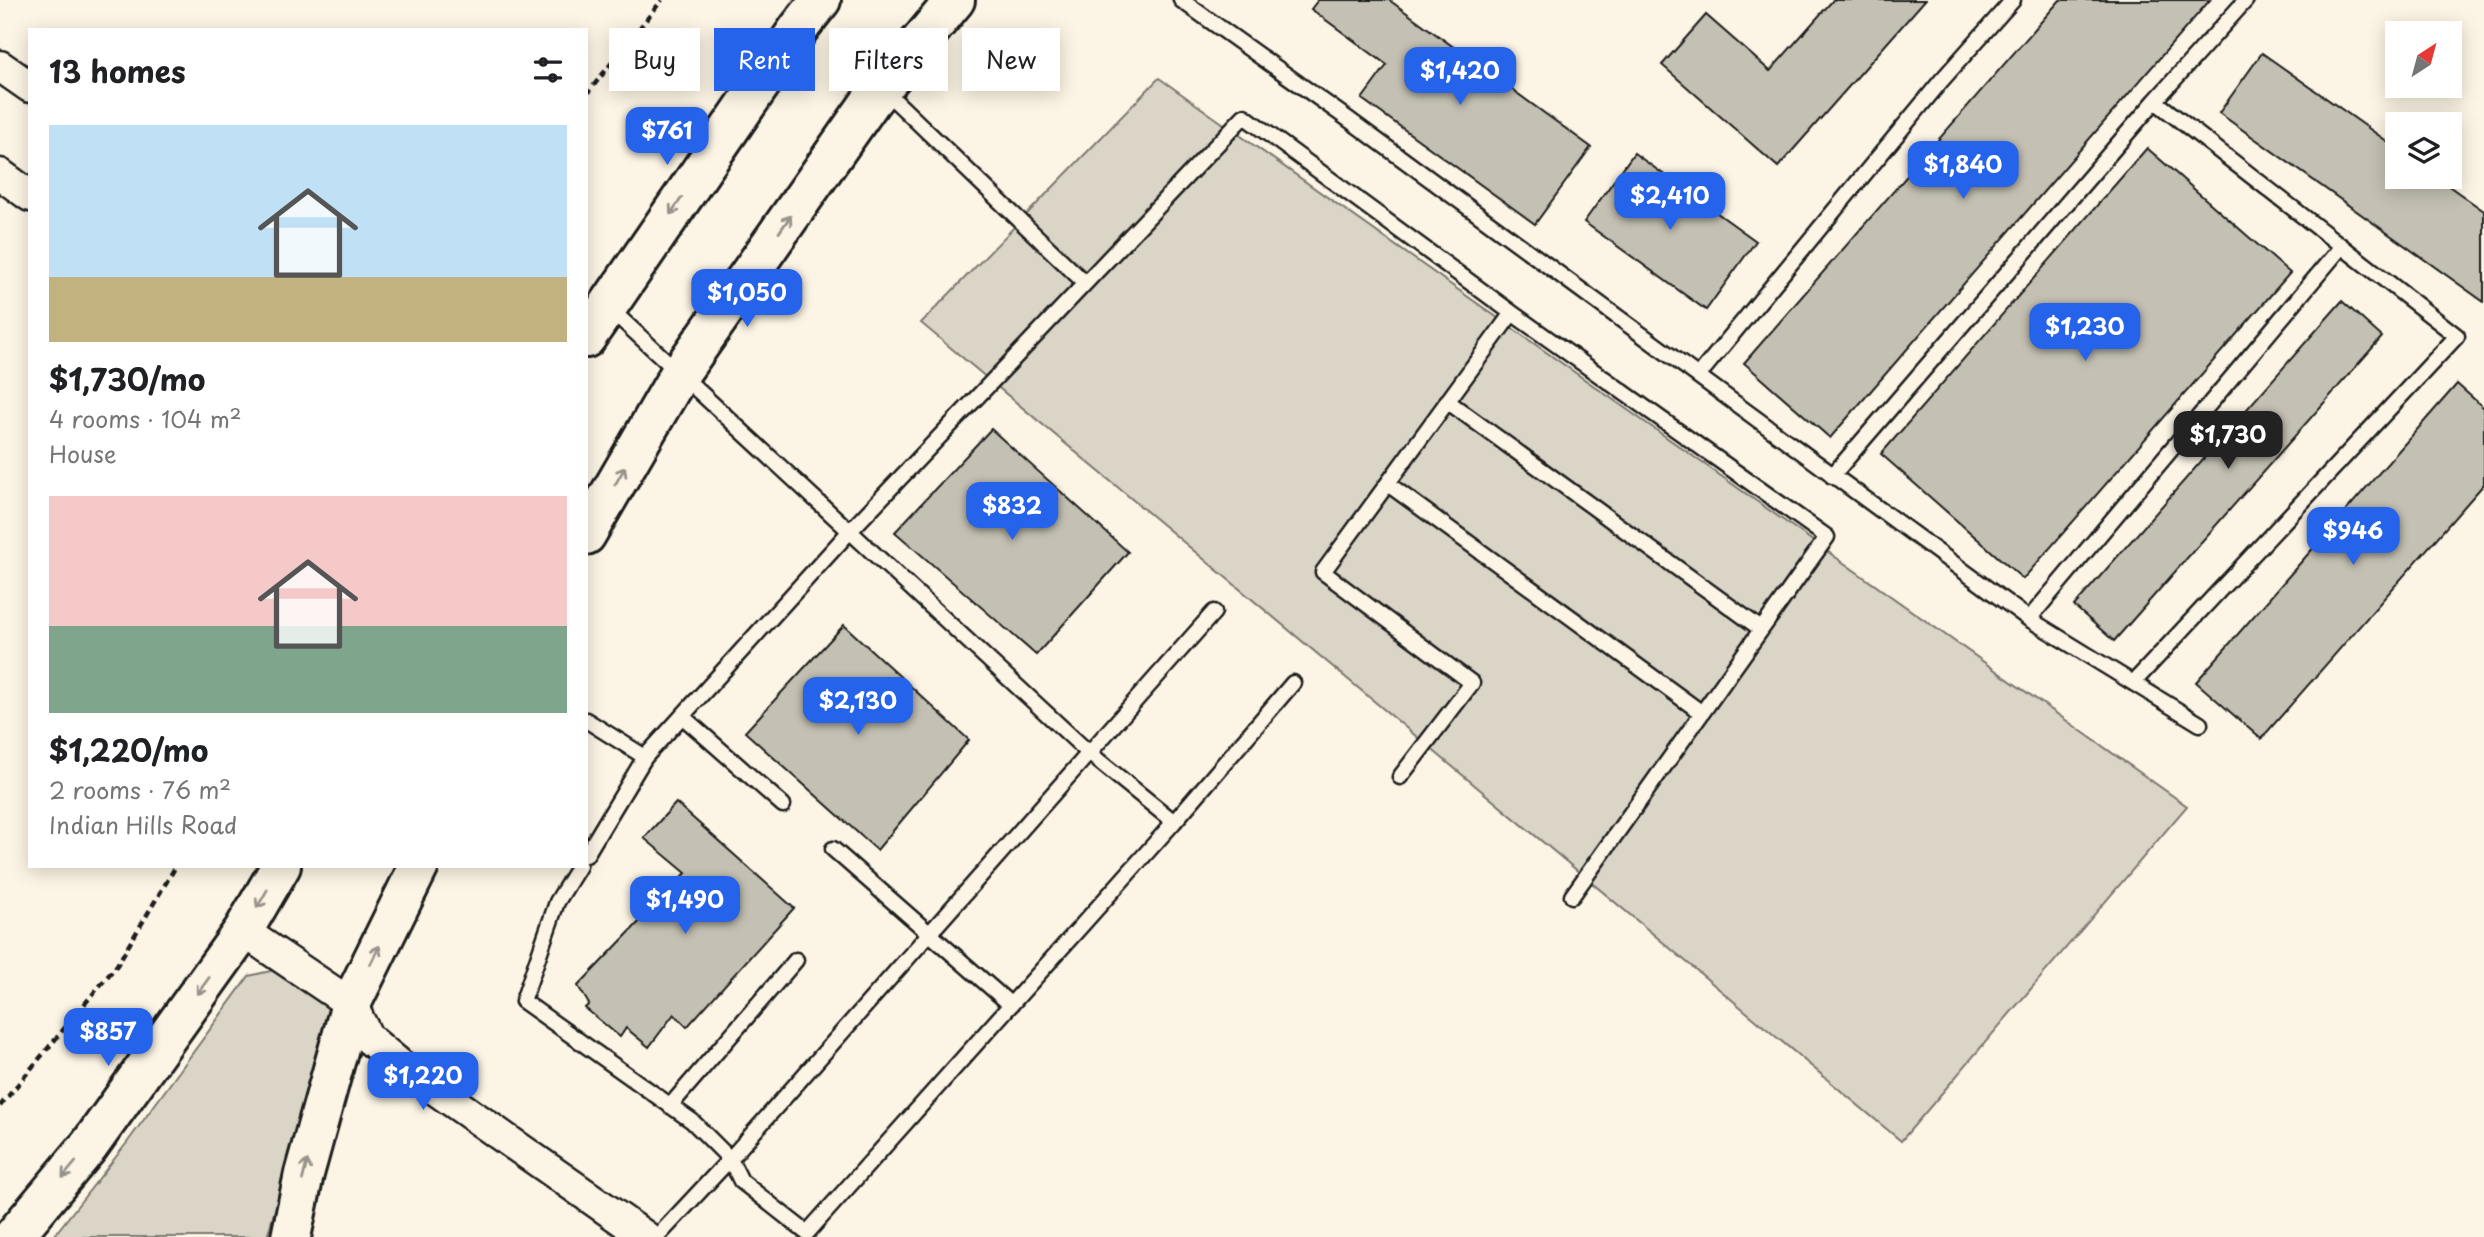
<!DOCTYPE html>
<html lang="en">
<head>
<meta charset="utf-8">
<style>
	body { margin:0; font-family:"Playpen Sans",sans-serif; background:#f2f2f2; color:#202124; height:100vh; display:flex; flex-direction:column; font-size:26px; white-space:nowrap }
	* { box-sizing:border-box; margin:0 }
	p { font-size:23px; color:#757577 }
	.icon { flex:none; width:38px; height:38px; fill:none; stroke:currentColor; stroke-width:2; stroke-linecap:round; stroke-linejoin:round }
	.map { position:relative; flex:1; overflow:hidden }
	.details { position:absolute; left:28px; top:28px; width:560px; height:840px; display:flex; flex-direction:column; background:#fff; border-radius:0px; box-shadow:0 4px 18px #0003 }
	.details>* { flex:none }
	.top-card { position:absolute; left:609px; top:28px; width:665px; height:63px; display:flex; gap:14px }
	.needle { width:46px; rotate:36deg }
	.controls { position:absolute; left:2385px; top:21px; display:grid; gap:14px }
	.controls a { display:grid; place-items:center; width:77px; height:77px; border-radius:0px; background:#fff; box-shadow:0 4px 18px #0003; font-size:35px }
	.price { position:absolute; translate:-50% -60px; padding:0 16px; border-radius:14px; background:#2563eb; color:#fff; font-size:23px; line-height:46px; filter:drop-shadow(0 2px 4px #0008) }
	.price::after { content:''; position:absolute; left:50%; top:42px; width:21px; height:16px; margin-left:-10px; background:inherit; clip-path:polygon(0 0,100% 0,50% 100%) }
	.price.on { background:#222; color:#fff }
	ul { padding:0; list-style:none }
	li { display:grid; align-content:center; gap:14px; height:371px; padding:0 21px }
	li span { display:grid; place-items:center; height:217px; border-radius:0px; color:#555 }
	li>.icon { margin-inline-start:auto }
	span .icon { width:126px; height:126px; fill:#fffc; stroke-width:1 }
	li b { font-size:30px }
	h2 { display:flex; justify-content:space-between; align-items:center; height:84px; padding:0 21px; font-size:30px }
	.chip { padding:0 24px; border-radius:0px; background:#fff; box-shadow:0 4px 18px #0003; font-size:24px; line-height:63px }
	.chip.on { background:#2563eb; color:#fff }
	.map>svg:first-child { display:block }
</style>
</head>
<body>
<div class="map">
<svg width="2484" height="1237" viewBox="0 0 2484 1237">
	<rect width="100%" height="100%" fill="#fcf5e5"/>
	<filter id="ink" filterUnits="userSpaceOnUse"><feTurbulence type="fractalNoise" baseFrequency=".0143" numOctaves="2"/><feDisplacementMap in="SourceGraphic" scale="14" xChannelSelector="R" yChannelSelector="G"/><feConvolveMatrix kernelMatrix="1 2 1 2 8 2 1 2 1" color-interpolation-filters="sRGB"/></filter>
	<g filter="url(#ink)">
		<path fill="#dbd5c8" stroke="#7c7872" stroke-width="2" d="M1159 78 2187 806 1901 1141 921 323Z
			M279 969 327 1001 329 1023 267 1237H53L126 1144 249 976Z"/>
		<path fill="#c4c0b3" stroke="#1c1c1c" stroke-width="2" d="M1318 0H1389L1591 147 1535 224 1362 99 1387 65 1311 9Z
			M1833 0H1925L1778 167 1662 65 1706 15 1770 71Z
			M2060 0H2210L1830 438 1744 363Z
			M2262 53 2398 149V177H2436L2484 211V302L2219 113Z
			M2147 148 2290 273 2023 579 1881 454Z
			M1634 153 1756 241 1706 310 1584 222Z
			M2342 301 2382 337 2114 641 2074 606Z
			M2457 384 2484 408V484L2261 739 2196 682Z
			M991 429 1128 552 1036 655 895 532Z
			M844 625 969 740 877 850 745 732Z
			M676 803 794 908 687 1027 674 1014 649 1047 626 1028 620 1037 585 1008 589 1004 578 986 686 873 644 838Z"/>
		<g fill="none" stroke-linecap="round" stroke-linejoin="round">
			<g stroke="#1c1c1c" stroke-width="19">
				<path id="lane" d="M1181 0 1348 119 2029 619 2200 724
					M883 89 1085 283
					M608 307 1089 753 730 1159 657 1237
					M1512 313 1827 537 1572 896
					M1698 376 1941 81 2013 0
					M1447 401 1761 629
					M1832 476 2155 101 2246 0
					M1388 484 1702 713
					M1214 612 1089 753 1174 822 1293 683
					M2029 619 2342 246
					M2133 683 2457 336 2155 101
					M682 716 783 805
					M586 720 645 757
					M833 849 1011 1005
					M586 855 645 757 850 531 1244 116 1512 313 1323 572 1472 683 1400 777
					M579 866 557 902 523 1001 692 1121 730 1159 741 1181 807 1233 1174 822
					M670 1106 796 960"/>
			</g>
			<g stroke="#1c1c1c" stroke-width="35">
				<path id="street" d="M0 66 30 87
					M0 174 30 196
					M243 931 351 1004 368 1038 399 1064 646 1237"/>
			</g>
			<g stroke="#1c1c1c" stroke-width="44">
				<path id="secondary" d="M586 338 799 28 821 0
					M586 535 680 373 871 101 955 0
					M13 1237 89 1146 243 931 281 866
					M291 1237 304 1174 351 1004 419 866"/>
			</g>
			<path stroke="#1c1c1c" stroke-width="4.5" stroke-dasharray="7 5" stroke-linecap="butt" d="M586 95 662 0
				M0 1106 117 965 176 866"/>
			<use href="#lane" stroke="#fcf5e5" stroke-width="14"/>
			<use href="#street" stroke="#fcf5e5" stroke-width="30"/>
			<use href="#secondary" stroke="#fcf5e5" stroke-width="38"/>
		</g>
		<defs><path id="oneway-shaft" d="M-6 0H5M1.5-3L5.5 0L1.5 3" fill="none" stroke-width="1.6" stroke-linecap="round" stroke-linejoin="round" transform="scale(1.75)"/></defs>
		<g stroke="#97938b">
			<use href="#oneway-shaft" transform="translate(676 206) rotate(125)"/>
			<use href="#oneway-shaft" transform="translate(785 224) rotate(-55)"/>
			<use href="#oneway-shaft" transform="translate(620 476) rotate(-60)"/>
			<use href="#oneway-shaft" transform="translate(262 899) rotate(120)"/>
			<use href="#oneway-shaft" transform="translate(375 955) rotate(-64)"/>
			<use href="#oneway-shaft" transform="translate(203 986) rotate(126)"/>
			<use href="#oneway-shaft" transform="translate(69 1170) rotate(130)"/>
			<use href="#oneway-shaft" transform="translate(305 1170) rotate(-76)"/>
		</g>
	</g>
</svg>
<div class="controls">
<a><svg class="needle" viewBox="-14 -14 28 28"><path d="M0-13l5 13h-10z" fill="#e53935"/><path d="M0 13l5-13h-10z" fill="#757577"/></svg></a>
<a><svg class="icon" aria-label="layers" viewBox="0 0 24 24"><path d="M12 4l9 5-9 5-9-5zM3 14l9 5 9-5"/></svg></a>
</div>
<b class="price" style="left:1460px;top:107px">$1,420</b>
<b class="price" style="left:667px;top:167px">$761</b>
<b class="price" style="left:1963px;top:201px">$1,840</b>
<b class="price" style="left:1670px;top:232px">$2,410</b>
<b class="price" style="left:747px;top:329px">$1,050</b>
<b class="price" style="left:2085px;top:363px">$1,230</b>
<b class="price on" style="left:2228px;top:471px">$1,730</b>
<b class="price" style="left:1012px;top:542px">$832</b>
<b class="price" style="left:2353px;top:567px">$946</b>
<b class="price" style="left:858px;top:737px">$2,130</b>
<b class="price" style="left:685px;top:936px">$1,490</b>
<b class="price" style="left:108px;top:1068px">$857</b>
<b class="price" style="left:423px;top:1112px">$1,220</b>
<div class="top-card">
<a class="chip">Buy</a>
<a class="chip on">Rent</a>
<a class="chip">Filters</a>
<a class="chip">New</a>
</div>
<section class="details">
<h2>13 homes<svg class="icon" aria-label="filters" viewBox="0 0 24 24"><path d="M4 7h16M4 17h16"/><circle cx="9" cy="7" r="2"/><circle cx="15" cy="17" r="2"/></svg></h2>
<ul>
<li><span style="background:linear-gradient(#bfe0f5 70%,#c2b280 0)"><svg class="icon" aria-label="home" viewBox="0 0 24 24"><path d="M3 11l9-7 9 7M6 9v11h12V9"/></svg></span><div><b>$1,730/mo</b><p>4 rooms · 104 m²</p><p>House</p></div></li>
<li><span style="background:linear-gradient(#f6c9c9 60%,#7fa58c 0)"><svg class="icon" aria-label="home" viewBox="0 0 24 24"><path d="M3 11l9-7 9 7M6 9v11h12V9"/></svg></span><div><b>$1,220/mo</b><p>2 rooms · 76 m²</p><p>Indian Hills Road</p></div></li>
</ul>
</section>
</div>
</body>
</html>
